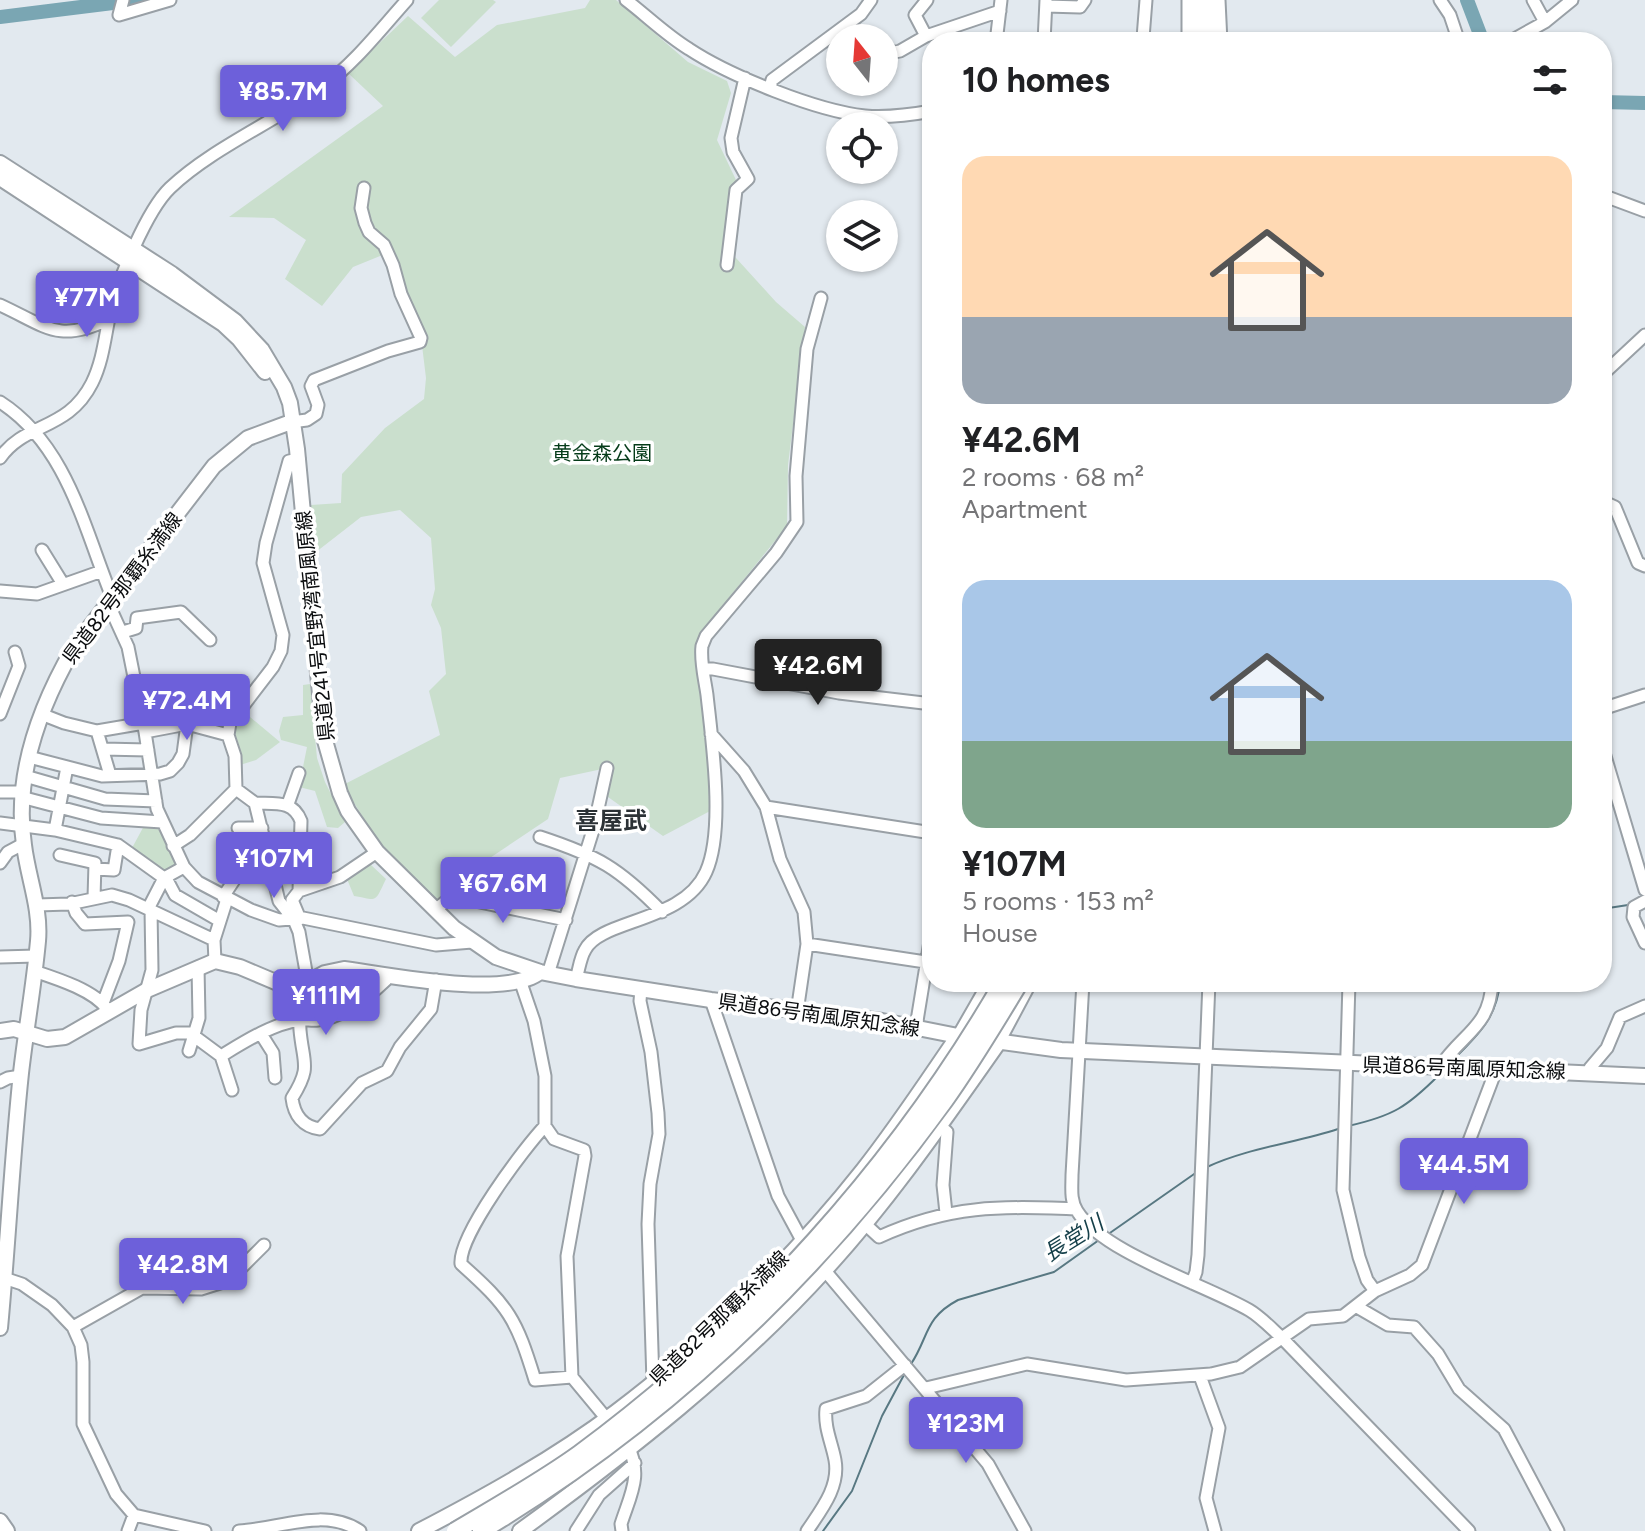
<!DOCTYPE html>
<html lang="en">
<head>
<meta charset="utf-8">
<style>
	body { margin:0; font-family:Figtree,"Noto Sans JP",sans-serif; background:#f6f6f6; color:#202124; height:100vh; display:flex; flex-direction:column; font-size:30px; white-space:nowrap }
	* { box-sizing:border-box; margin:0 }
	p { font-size:26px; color:#757577 }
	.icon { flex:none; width:44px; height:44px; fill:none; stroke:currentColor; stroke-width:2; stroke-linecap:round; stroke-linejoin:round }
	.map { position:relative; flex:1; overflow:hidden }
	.side { position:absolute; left:922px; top:32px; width:690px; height:960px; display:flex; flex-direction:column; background:#fff; border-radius:32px; box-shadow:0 2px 6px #0004 }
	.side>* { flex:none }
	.needle { width:52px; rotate:343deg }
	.controls { position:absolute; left:826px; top:24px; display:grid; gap:16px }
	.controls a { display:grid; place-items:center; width:72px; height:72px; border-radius:50%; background:#fff; box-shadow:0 2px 6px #0004; font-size:40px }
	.price { position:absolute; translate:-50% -68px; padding:0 18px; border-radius:8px; background:#6d60da; color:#fff; font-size:26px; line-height:52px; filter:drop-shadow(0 2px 4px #0008) }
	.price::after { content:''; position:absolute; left:50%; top:48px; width:24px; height:18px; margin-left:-12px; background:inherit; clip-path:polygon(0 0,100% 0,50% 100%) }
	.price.active { background:#222; color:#fff }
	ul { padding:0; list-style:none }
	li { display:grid; align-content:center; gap:16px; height:424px; padding:0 40px }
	li span { display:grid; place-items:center; height:248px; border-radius:24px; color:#555 }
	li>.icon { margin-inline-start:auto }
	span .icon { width:144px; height:144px; fill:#fffc; stroke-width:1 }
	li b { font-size:34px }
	h2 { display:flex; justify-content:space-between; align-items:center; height:96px; padding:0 40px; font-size:34px }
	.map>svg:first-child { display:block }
</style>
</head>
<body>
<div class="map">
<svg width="1645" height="1531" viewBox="0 0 1645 1531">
	<rect width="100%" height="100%" fill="#e2e9ef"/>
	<path fill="#cadfcd" d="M439 0H493L496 2 451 47 421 18Z
		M590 0H616L688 62 727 81 731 93 717 140 736 180 726 247 776 302 805 327 788 465 787 526 702 631 698 652 710 762 712 810 663 836 608 797 607 768 560 778 548 819 472 870 462 894 434 901 382 848 343 785 440 735 429 691 446 674 441 628 431 605 435 589 431 538 400 510 361 517 316 552 311 505 341 503 342 474 385 428 424 399 426 378 420 329 385 254 353 267 322 306 285 279 306 240 274 218 229 217 383 106 348 73 408 16 455 57 497 25 585 8Z
		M310 684 317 758 325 782 345 822 338 828 327 827 315 791 299 787 307 747 281 740 279 731 283 717 303 715V685Z
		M244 712 280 742 256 760 240 765 234 730Z
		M145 824 158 827 174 860 175 865 166 873 159 871 132 848Z
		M370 864 386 879C374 904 378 900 354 896L347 879 356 871Z"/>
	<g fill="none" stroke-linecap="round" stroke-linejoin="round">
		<path stroke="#587882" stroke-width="2" d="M1602 909 1628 905
			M1453 1060C1477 1036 1497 1018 1500 982
			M1348 1126C1393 1116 1407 1107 1439 1075
			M1207 1167C1248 1148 1295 1143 1338 1129
			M1107 1235 1197 1172
			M911 1364C929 1337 924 1318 958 1300L1054 1272 1099 1240
			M823 1531 852 1491 882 1416 905 1373"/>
		<path stroke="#7aa6b3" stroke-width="14" d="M1467 0 1483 42
			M0 17 137 0
			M1602 102 1645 103"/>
		<g stroke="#99a0a6" stroke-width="15">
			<path id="minor" d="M123 0 119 15 170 0
				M626 0C647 16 666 35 689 49 730 76 817 111 865 116 888 118 910 115 932 111
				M1001 0 997 34 1003 40 1030 42
				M1188 0V42
				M1219 0 1221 42
				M1440 0 1450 15 1459 42
				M1533 0 1545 22
				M1046 6 1080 7 1085 0
				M926 36 915 15 927 0
				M1044 42 1046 0
				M1100 42 1143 38 1146 0
				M1509 42 1545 22 1572 0
				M884 54 900 51 926 36 1000 11
				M770 88 772 80 861 14 871 0
				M1602 195 1645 211
				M727 265 736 190 748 179 733 152 731 138 745 78
				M0 305C46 326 58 344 109 319
				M1602 375 1645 335
				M0 402C67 445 84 528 112 597
				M291 422 307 420 316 414 318 405 311 386 314 380 388 351 420 342 421 338 401 294 393 265 384 245 369 232 365 223 361 208 364 188
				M0 458C25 422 68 431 92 383 103 361 105 336 110 313 118 280 147 210 170 188 212 148 275 122 322 87 355 63 380 30 407 0
				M1602 501 1615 507 1638 563 1645 566
				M42 550 63 584
				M0 591 37 594 102 571
				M108 603 128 647 145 732 157 809 184 867 198 882 251 910 279 920 303 918 436 945 472 942
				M123 632 136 628 137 618 181 612 210 640
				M703 669H713L839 693 932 704
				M1602 709 1645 695
				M0 714 19 666 15 652
				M41 714 64 723 97 731 144 723
				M97 731 110 775
				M145 732 187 724 228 735
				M711 734 744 771 766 807 780 859 804 912 807 944 797 1012
				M1602 746 1645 890
				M103 749 148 750
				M29 757 102 776 160 774 170 771 178 763 183 754 187 724
				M25 776 105 799 156 801
				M236 789 255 803 279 901 294 920 299 932 308 983
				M0 792H22
				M21 797 101 818 162 822
				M255 803C276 804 293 800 301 821L299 891 292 900 300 919
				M288 804 299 773
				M766 807 932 833
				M0 823 55 830 118 845 164 878 184 867
				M238 828H262
				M55 830 67 767
				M540 837C598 856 619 868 662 912
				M173 846 190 835 236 789 235 756 228 735 230 723 273 667 281 651 283 635 263 563 266 543 289 461 299 459
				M60 855 95 863 94 898
				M0 863 8 852 23 844
				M95 869 114 870 118 845
				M166 878 175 895 220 921
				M299 891 340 877 377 852
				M223 897 240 871 257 864
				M1645 901 1634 907 1633 917 1645 943
				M72 902 76 913 85 924 128 922 119 961 103 1003
				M37 905 69 904 112 895 129 900 214 940
				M148 909 164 878
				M151 910 152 970 141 1010 139 1044 176 1033H194
				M435 910 445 902 461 898 566 920
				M807 944 932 963
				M0 957 36 956
				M215 961 214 940 227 899
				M34 971C55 978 94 990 107 1009
				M548 974 594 827 607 768
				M576 979C579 970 580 958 585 950 600 919 683 923 706 872 725 830 712 742 707 695 705 680 700 662 702 646L706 636 776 553 797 522 796 476 807 349 821 298
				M520 980 534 1021 545 1076V1126L554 1139 584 1150 585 1156 567 1256 572 1377 611 1424
				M1083 982 1072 1175C1072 1188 1070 1200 1077 1211 1103 1253 1204 1284 1249 1310 1261 1317 1272 1329 1282 1338L1469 1531
				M1349 982 1343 1190 1359 1257 1367 1280 1375 1291
				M303 985C302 1000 299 1015 300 1030 303 1064 312 1066 292 1098 294 1115 303 1127 320 1129L362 1083 387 1071 400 1047 431 1009 436 980
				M641 989 640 1001 651 1052 658 1113 659 1134 650 1184 648 1224 653 1382
				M711 1000 778 1196 805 1246
				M916 1027 932 929
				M261 1034 273 1053 275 1078
				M194 1036 221 1056 232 1090
				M958 1036 989 982
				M999 1042 1031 982
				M189 1051 199 1018 198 967
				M221 1056C244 1042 272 1024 299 1020 305 1019 312 1021 318 1020 345 1017 367 998 386 980V975
				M1440 1067C1462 1033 1490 1028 1492 982
				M1589 1073 1590 1068 1607 1048 1620 1017 1645 1006
				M0 1082 8 1078 21 1076
				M545 1126C524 1148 458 1236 461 1264 509 1307 516 1318 535 1380L572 1377
				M940 1126 947 1132 943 1185 946 1213
				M865 1224 879 1237C949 1205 1000 1206 1075 1209
				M821 1266 988 1464 1025 1531
				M4 1278 22 1284 52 1305 73 1327 81 1345 83 1362V1424L116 1494 134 1515 205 1531
				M1192 1283 1196 1272 1198 1255 1209 982
				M1357 1307 1388 1325 1414 1327 1438 1354 1459 1389 1504 1429 1558 1531
				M73 1327 142 1288 201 1289 220 1283 238 1271 264 1245
				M1200 1376 1219 1428 1206 1498 1215 1531
				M926 1388 1027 1364 1126 1380 1211 1374 1240 1367 1309 1319 1343 1316 1375 1291 1410 1275 1422 1265 1496 1070
				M128 1531 134 1515
				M239 1531C279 1529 324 1507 360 1531
				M576 1531 599 1495 635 1463
				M622 1531 621 1524C631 1493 643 1475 627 1444
				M807 1531C821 1510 840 1487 835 1460 832 1443 824 1428 826 1409L866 1396 905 1365"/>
		</g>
		<g stroke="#99a0a6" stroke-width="18">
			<path id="major" d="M0 163 172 274 235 321 262 350 284 387 290 403 297 449 324 737 340 793 348 811 377 852 454 928 496 957 540 972 576 979 711 1000 882 1021 958 1036 1061 1050 1645 1076
				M0 178 223 324 239 339 265 372
				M0 1031 14 1029 47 1039 65 1037 147 990 215 961 240 967 285 986 303 985 325 973 344 969C388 975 506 999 540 972
				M0 1328C8 1243 12 1158 21 1073 26 1029 34 985 38 941 41 908 28 878 24 845 14 777 39 708 73 649L214 466 248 438 291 422
				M0 1521 7 1531
				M419 1531C486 1496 555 1458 616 1412 703 1347 796 1255 863 1170 897 1127 927 1081 958 1036
				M520 1531C627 1453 736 1368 825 1270 890 1199 944 1120 999 1042"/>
		</g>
		<g stroke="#99a0a6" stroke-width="20">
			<path id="highway" d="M1197 0 1198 42
				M1209 0 1211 42"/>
		</g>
		<use href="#minor" stroke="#fff" stroke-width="11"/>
		<use href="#major" stroke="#fff" stroke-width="14"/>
		<use href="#highway" stroke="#fff" stroke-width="16"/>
		<g stroke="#99a0a6" stroke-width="20" stroke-linecap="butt">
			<path id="highway-bridge" d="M455 1531C497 1506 540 1482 579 1454 751 1327 896 1167 1003 982
				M481 1531C665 1421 819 1274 945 1100 972 1062 996 1022 1020 982"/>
		</g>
		<use href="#highway-bridge" stroke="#fff" stroke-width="16"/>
	</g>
	<g text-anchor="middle" stroke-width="7" stroke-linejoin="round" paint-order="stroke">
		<g font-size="20" fill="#053b19" stroke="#fff">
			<text x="602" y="460">黄金森公園</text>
		</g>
		<g font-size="20" fill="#0a0c0e" stroke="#fff">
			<text transform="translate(122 588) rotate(-53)" y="7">県道82号那覇糸満線</text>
			<text transform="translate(315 626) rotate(-96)" y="7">県道241号宜野湾南風原線</text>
			<text transform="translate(819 1015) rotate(8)" y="7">県道86号南風原知念線</text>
			<text transform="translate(1464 1068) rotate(2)" y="7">県道86号南風原知念線</text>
			<text transform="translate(719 1318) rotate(-44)" y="7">県道82号那覇糸満線</text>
		</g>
		<g font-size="22" font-style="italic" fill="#16404a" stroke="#fff">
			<text transform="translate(1073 1238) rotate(-32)" y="8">長堂川</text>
		</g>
		<g font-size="24" font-weight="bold" fill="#2c3236" stroke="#fff">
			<text x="611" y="829">喜屋武</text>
		</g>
	</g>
</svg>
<div class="controls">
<a><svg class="needle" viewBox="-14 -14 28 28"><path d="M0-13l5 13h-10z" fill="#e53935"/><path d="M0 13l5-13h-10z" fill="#757577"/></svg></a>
<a><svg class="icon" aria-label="locate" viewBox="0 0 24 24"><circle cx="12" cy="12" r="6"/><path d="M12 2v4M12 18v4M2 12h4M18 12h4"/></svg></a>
<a><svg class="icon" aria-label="layers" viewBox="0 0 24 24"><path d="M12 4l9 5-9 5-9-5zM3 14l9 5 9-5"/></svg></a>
</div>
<b class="price" style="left:283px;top:133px">¥85.7M</b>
<b class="price" style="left:87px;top:339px">¥77M</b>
<b class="price active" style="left:818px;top:707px">¥42.6M</b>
<b class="price" style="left:187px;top:742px">¥72.4M</b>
<b class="price" style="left:274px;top:900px">¥107M</b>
<b class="price" style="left:503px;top:925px">¥67.6M</b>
<b class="price" style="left:326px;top:1037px">¥111M</b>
<b class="price" style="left:1464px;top:1206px">¥44.5M</b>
<b class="price" style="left:183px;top:1306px">¥42.8M</b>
<b class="price" style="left:966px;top:1465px">¥123M</b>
<section class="side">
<h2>10 homes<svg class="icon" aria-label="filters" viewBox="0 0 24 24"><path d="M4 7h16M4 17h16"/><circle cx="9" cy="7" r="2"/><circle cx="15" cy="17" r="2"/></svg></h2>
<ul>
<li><span style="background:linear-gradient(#ffd9b3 65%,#9aa5b1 0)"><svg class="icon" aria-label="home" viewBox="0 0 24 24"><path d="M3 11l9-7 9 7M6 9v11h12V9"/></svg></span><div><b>¥42.6M</b><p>2 rooms · 68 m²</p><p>Apartment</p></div></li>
<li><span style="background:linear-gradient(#a9c7e8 65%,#7fa58c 0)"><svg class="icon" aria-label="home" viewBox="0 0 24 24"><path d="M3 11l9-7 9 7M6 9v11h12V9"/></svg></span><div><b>¥107M</b><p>5 rooms · 153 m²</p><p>House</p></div></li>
</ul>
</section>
</div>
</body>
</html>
